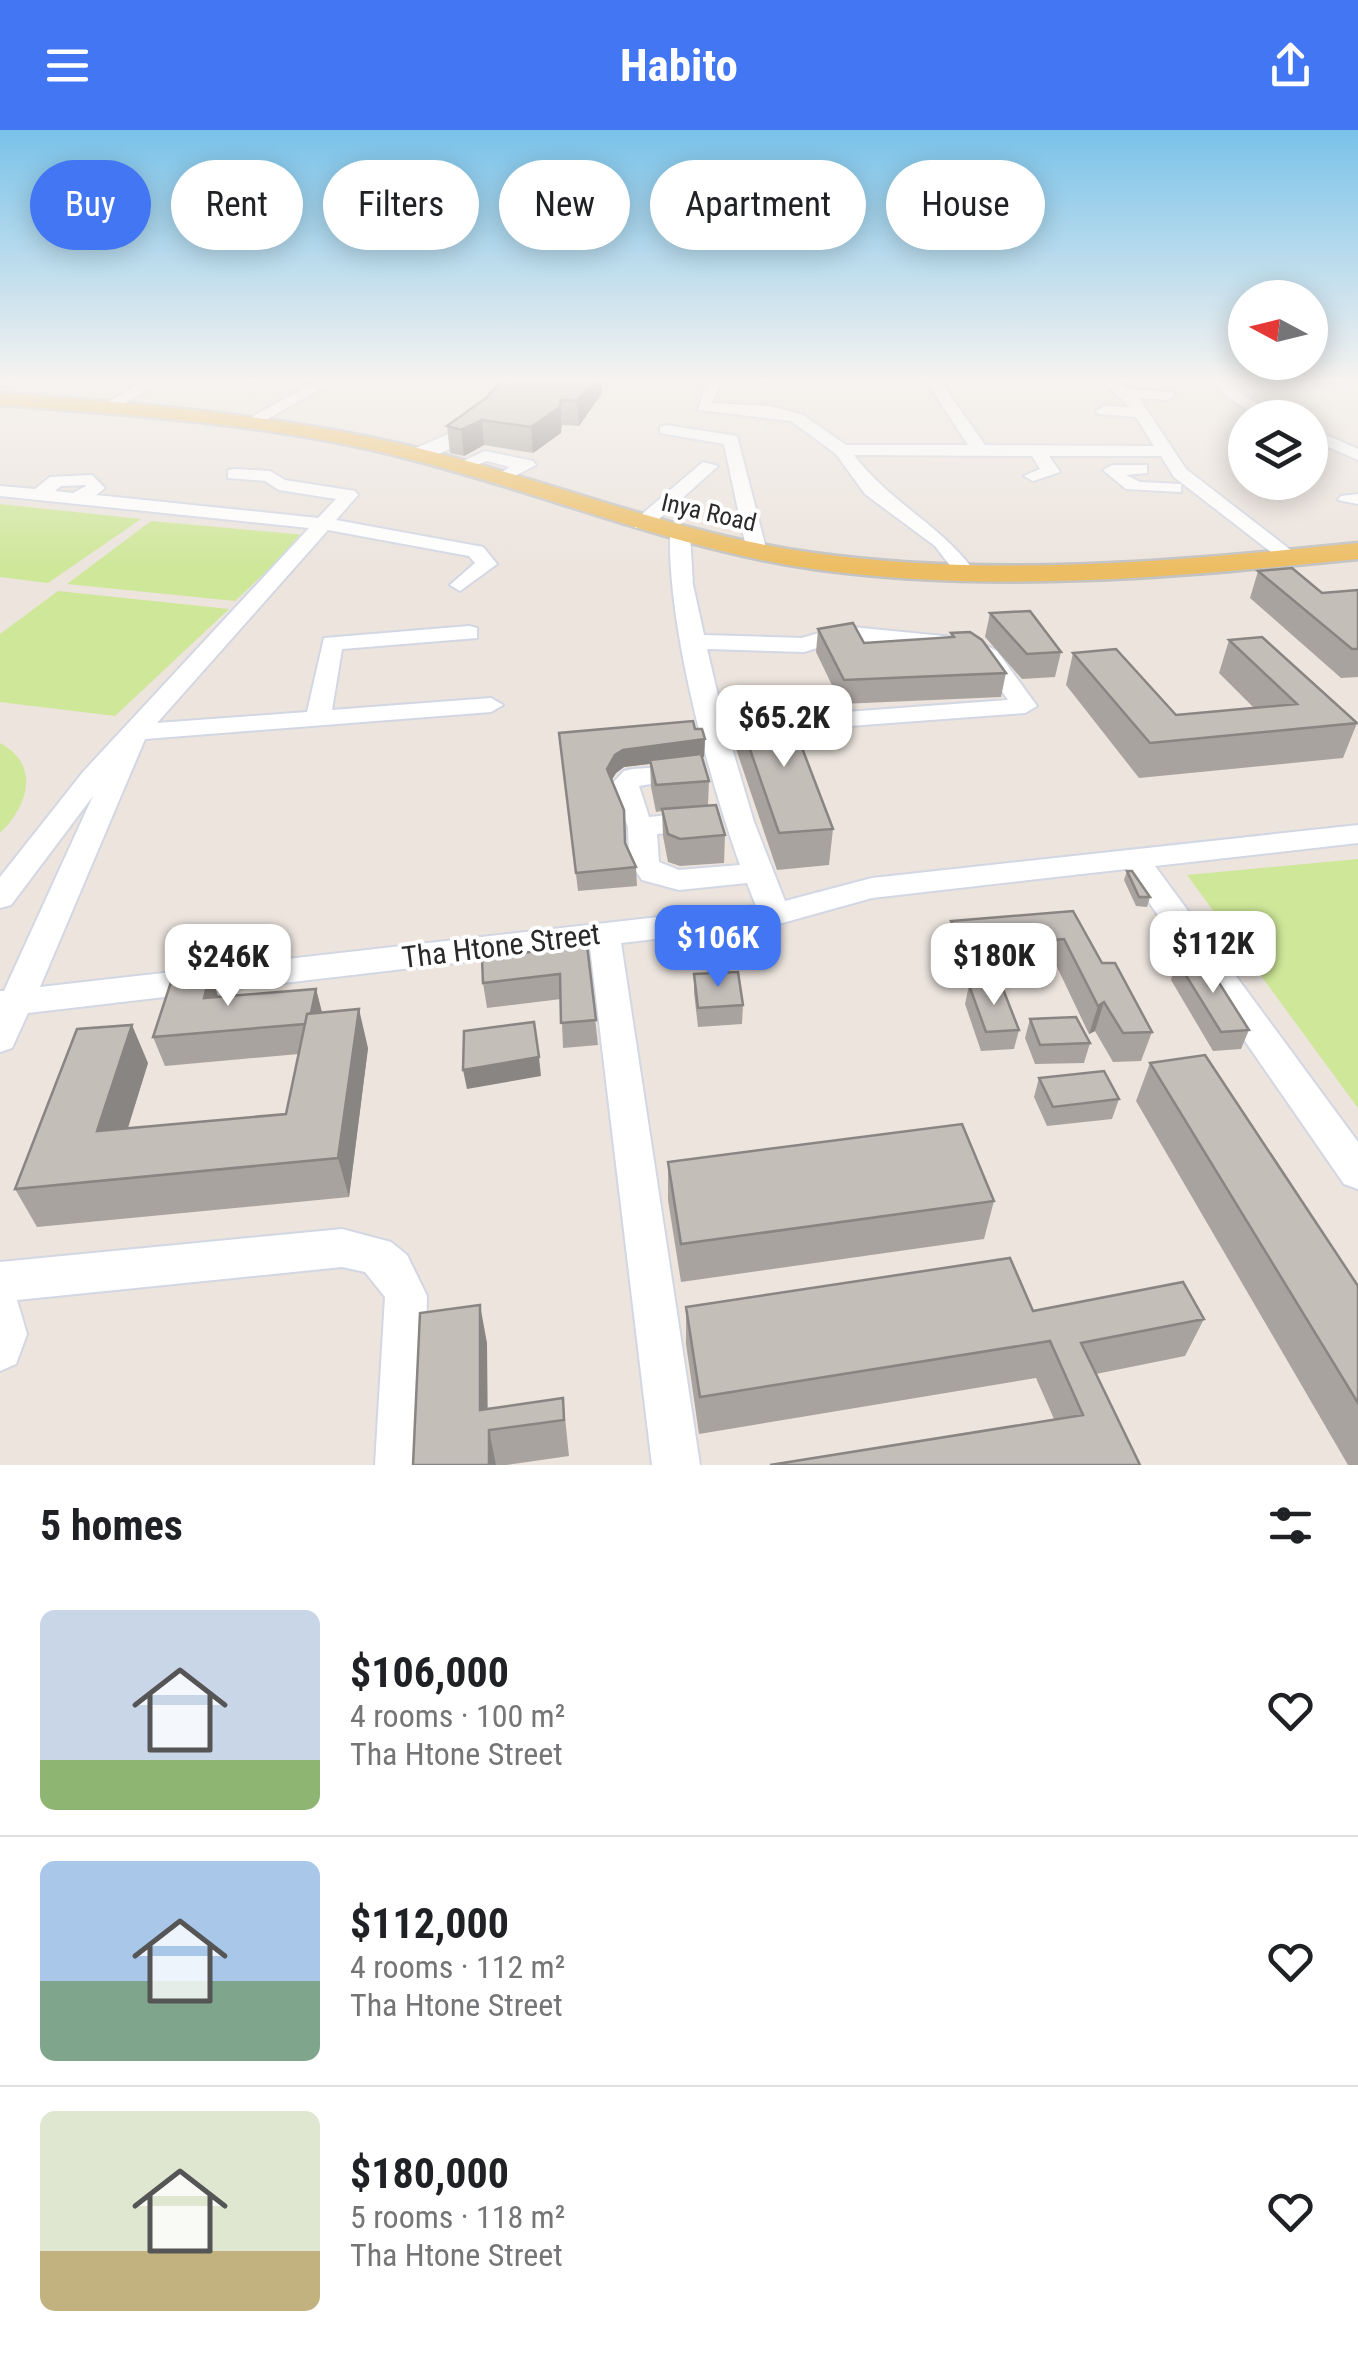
<!DOCTYPE html>
<html lang="en">
<head>
<meta charset="utf-8">
<style>
	body { margin:0; font-family:"Roboto Condensed",sans-serif; background:#f6f6f6; color:#202124; height:100vh; display:flex; flex-direction:column; font-size:38px; white-space:nowrap }
	* { box-sizing:border-box; margin:0 }
	p { font-size:32px; color:#757577 }
	.icon { flex:none; width:55px; height:55px; fill:none; stroke:currentColor; stroke-width:2; stroke-linecap:round; stroke-linejoin:round }
	.map { position:relative; height:1335px; overflow:hidden }
	.drawer { display:flex; flex-direction:column; background:#fff; flex:1 }
	.drawer>* { flex:none }
	.top-card { position:absolute; left:30px; top:30px; width:1300px; height:90px; display:flex; gap:20px }
	.needle { width:65px; rotate:277deg }
	.tools { position:absolute; left:1228px; top:150px; display:grid; gap:20px }
	.tools a { display:grid; place-items:center; width:100px; height:100px; border-radius:50%; background:#fff; box-shadow:0 5px 25px #0003; font-size:50px }
	.price { position:absolute; translate:-50% -85px; padding:0 22px; border-radius:20px; background:#fff; color:#222; font-size:32px; line-height:65px; filter:drop-shadow(0 2px 5px #0008) }
	.price::after { content:''; position:absolute; left:50%; top:60px; width:30px; height:22px; margin-left:-15px; background:inherit; clip-path:polygon(0 0,100% 0,50% 100%) }
	.price.active { background:#4376f3; color:#fff }
	ul { padding:0; list-style:none }
	li { display:flex; align-items:center; gap:30px; height:250px; padding:0 40px }
	li+li { border-top:2px solid #e0e0e0 }
	li span { display:grid; place-items:center; flex:none; width:280px; height:200px; border-radius:15px; color:#555 }
	li>.icon { margin-inline-start:auto }
	span .icon { width:120px; height:120px; fill:#fffc; stroke-width:1 }
	li b { font-size:42px }
	h2 { display:flex; justify-content:space-between; align-items:center; height:120px; padding:0 40px; font-size:42px }
	.tag { padding:0 35px; border-radius:45px; background:#fff; box-shadow:0 5px 25px #0003; font-size:35px; line-height:90px }
	.tag.active { background:#4376f3; color:#fff }
	header { display:flex; justify-content:space-between; align-items:center; height:130px; padding:0 40px; background:#4376f3; color:#fff; font-size:45px; font-weight:700 }
	.map>svg:first-child { display:block }
</style>
</head>
<body>
<header><svg class="icon" aria-label="menu" viewBox="0 0 24 24"><path d="M4 6h16M4 12h16M4 18h16"/></svg>Habito<svg class="icon" aria-label="share" viewBox="0 0 24 24"><path d="M12 15V3M7 8l5-5 5 5M5 13v7h14v-7"/></svg></header>
<div class="map">
<svg width="1358" height="1335" viewBox="0 0 1358 1335">
	<rect width="100%" height="100%" fill="#ece4dd"/>
	<path fill="#cee798" d="M0 374 141 389 48 453 0 447Z
		M151 391 305 405 235 471 67 454Z
		M58 461 229 479 115 586 0 572V504Z
		M0 613C41 635 28 676 0 703Z
		M1358 729V978L1187 745Z"/>
	<g fill="none" stroke-linecap="round" stroke-linejoin="round">
		<g stroke="#d2d7e3" stroke-width="4">
			<path id="minor" d="M0 251H11L0 257Z
				M144 251H162L111 281 98 278Z
				M316 251H334L257 295 243 292Z
				M504 251H519C496 281 454 333 411 328V320L463 298Z
				M707 251H721L712 273 771 276 803 285 846 315H968L926 251H940L985 315 1154 316 1136 287 1098 284 1096 281 1104 276 1130 277 1103 251H1119L1128 259 1172 262 1175 265 1167 270 1139 268 1186 339 1301 428 1284 432 1174 347 1161 326H1049L1060 342 1033 351 1024 346 1040 339 1032 326 854 325C890 373 940 394 975 442L972 446H958L935 416 865 364 836 324 791 291 698 280Z
				M1213 251H1228L1242 265 1284 288C1254 288 1232 274 1213 251Z
				M666 295 737 306 767 422 764 426 747 422 724 314 660 303V297Z
				M1310 298 1358 319V330L1310 309Z
				M485 321 533 331 536 335 499 354 490 349 510 337 487 331 459 342 450 337Z
				M703 332 718 336 649 398H635V390Z
				M1147 335V343L1126 345 1140 352 1181 354V362L1126 359 1103 340 1112 335Z
				M234 339 270 341 285 350 355 361 358 365 336 390 483 417 497 434 460 461 450 455 475 433 469 426 328 400 157 593 307 582 324 508 469 496 477 498V508L342 519 332 580 491 568 503 575 491 582 145 609 40 857 756 776 747 753 679 760 642 750 629 731 628 697 611 655 624 641 633 639 694 635 698 641 694 647 639 656 649 687 700 682 714 691 700 700 657 704 659 732 679 740 740 735C708 645 668 498 670 404L680 398 690 404 693 455 704 505 802 508 842 496 973 509 997 521 1037 576 1025 583 728 605 754 692 785 771 872 748 1358 695V713L1155 736 1358 1012V1059L1344 1054 1126 739 872 768 775 795 621 813 700 1335H652L590 817 28 883 12 918 0 922V861H4L93 666 11 775 0 778V747L83 642 309 398 0 366V356L35 359 50 347 92 345 105 358 96 365 318 388 336 369 279 360 265 351 228 348V340ZM61 356 86 355V356L73 363 55 361ZM843 510 967 522 981 531 1008 570 724 591 707 519 804 522Z
				M1358 364V374L1338 370 1341 366Z
				M342 1099 391 1112 407 1125 427 1166 423 1335H375L385 1167 365 1142 342 1137 17 1170 27 1204 16 1234 0 1241V1132Z"/>
		</g>
		<g stroke="#c3c3c3" stroke-width="5">
			<path id="major" d="M0 263C136 273 272 284 405 315 543 347 674 404 814 423 995 448 1178 431 1358 413V429C1178 447 994 464 814 439 673 419 542 362 405 328 273 294 136 285 0 275Z"/>
		</g>
		<use href="#minor" fill="#fff" fill-rule="evenodd"/>
		<use href="#major" fill="#ecbd62" fill-rule="evenodd"/>
	</g>
	<path fill="#a9a39f" d="M501 251H601L602 263 579 296 562 295 561 303 533 323 484 315 464 326 450 323 447 296 486 268Z
		M1258 441 1322 463 1358 460V547L1341 548 1250 468Z
		M990 483 1061 522 1055 547 1022 549 985 507Z
		M818 499 864 513 951 507V503L1006 543 1001 567 841 574 816 522Z
		M1229 510 1357 593 1343 628 1139 648 1066 555 1073 523 1176 585 1254 578 1219 543Z
		M736 579 833 699 829 735 777 740 734 613Z
		M695 599 705 609 704 627H702L709 651 708 675 725 705 724 733 680 736 668 732 663 706 662 681 656 682 651 657 650 634 624 637 616 643 611 650 625 713 636 737 637 756 578 761 559 603Z
		M1127 741 1150 767 1147 777 1136 776 1124 750Z
		M1073 781 1102 833 1152 902 1141 931 1113 932 1095 901 1089 904 1057 837 958 846 946 820 951 791Z
		M587 815 598 915 563 918 561 869 487 878 483 853Z
		M1177 831 1249 900 1241 919 1213 921 1171 850Z
		M210 843 218 867 316 859 322 882 368 918 349 1067 37 1097 15 1059 148 933 128 998 286 984 299 924 165 936 153 907Z
		M694 844 743 875 742 894 698 897 694 863Z
		M969 855 1019 900 1014 919 981 921 965 874Z
		M1030 889 1090 913 1084 933 1035 934 1025 908Z
		M1150 933 1358 1156V1335H1348L1136 971Z
		M1039 948 1119 969 1112 989 1047 996 1034 967Z
		M668 1032 994 1071 984 1109 681 1152 668 1070Z
		M686 1177 1033 1181 1204 1189 1185 1226 1096 1244 1140 1335 1054 1289 1036 1248 699 1304 686 1214Z
		M487 1213V1279L563 1268 569 1326 506 1335H413Z"/>
	<path fill="#898582" d="M592 251H601L602 263 579 296 577 271Z
		M561 270V303L533 323 531 297Z
		M482 290 484 315 464 326 461 300Z
		M705 609 704 627 624 637 616 643 608 656 607 639 615 625 623 620Z
		M210 843 220 872 204 868Z
		M316 859 323 887 309 893Z
		M1104 872 1095 901 1089 904 1098 876Z
		M359 879 368 918 349 1067 338 1028Z
		M132 895 148 933 115 1039 97 1001Z
		M539 927 541 946 467 959 463 940Z
		M480 1175 487 1213 488 1316 480 1280Z
		M489 1300 496 1335H489Z"/>
	<path fill="#c4beb9" stroke="#898582" stroke-width="2.5" d="M501 251H592L577 271 561 270 560 277 531 297 482 290 461 300 447 296 486 268Z
		M1292 438 1322 463 1358 460V519H1352L1258 441Z
		M1030 481 1061 522 1027 524 990 483Z
		M853 493 864 513 954 507 951 503 970 502 982 510 1006 543 844 550 818 499Z
		M1262 507 1357 593 1150 613 1073 523 1116 519 1176 585 1297 574 1229 510Z
		M786 576 833 699 779 703 736 579Z
		M693 591 695 599H702L705 609 623 620 615 625 607 639 624 680 625 713 636 737 576 743 559 603Z
		M701 624 709 651 656 655 650 630Z
		M716 675 725 705 680 709 668 704 662 679Z
		M1127 741H1132L1150 767H1139Z
		M1073 781 1102 833H1115L1152 902 1123 903 1104 872 1098 876 1064 809 963 818 951 791Z
		M587 815 596 890 561 893 560 844 483 853 482 828Z
		M1204 829 1249 900 1221 902 1177 831Z
		M738 842 743 875 698 878 694 844Z
		M210 843 204 868 316 859 311 883 307 884 305 894 153 907 173 846Z
		M1001 854 1019 900 986 902 969 855Z
		M359 879 338 1028 15 1059 77 899 132 895 97 1001 286 984 307 884Z
		M1076 887 1090 913 1040 915 1030 889Z
		M534 892 539 927 463 940 464 901Z
		M1205 925 1358 1156V1273L1150 933Z
		M1104 941 1119 969 1053 977 1039 948Z
		M962 994 994 1071 681 1114 668 1032Z
		M1010 1128 1033 1181 1183 1152 1204 1189 1081 1213 1140 1335H770L1083 1285 1050 1211 700 1267 686 1177Z
		M480 1175V1280L563 1268 564 1290 489 1300V1335H413L420 1183Z"/>
	<linearGradient id="sky" x2="0" y2="1"><stop stop-color="#79c2e9"/><stop offset="0.57" stop-color="#f6f3f0"/><stop offset="1" stop-color="#f6f3f0" stop-opacity="0"/></linearGradient>
	<rect width="1358" height="438" fill="url(#sky)"/>
	<g text-anchor="middle" stroke-width="8" stroke-linejoin="round" paint-order="stroke">
		<g font-size="25" fill="#2a2a2a" stroke="#fff">
			<text transform="translate(709 382) rotate(13)" y="9">Inya Road</text>
		</g>
		<g font-size="30" fill="#2a2a2a" stroke="#fff">
			<text transform="translate(501 816) rotate(-7)" y="10">Tha Htone Street</text>
		</g>
	</g>
</svg>
<div class="tools">
<a><svg class="needle" viewBox="-14 -14 28 28"><path d="M0-13l5 13h-10z" fill="#e53935"/><path d="M0 13l5-13h-10z" fill="#757577"/></svg></a>
<a><svg class="icon" aria-label="layers" viewBox="0 0 24 24"><path d="M12 4l9 5-9 5-9-5zM3 14l9 5 9-5"/></svg></a>
</div>
<b class="price" style="left:784px;top:640px">$65.2K</b>
<b class="price active" style="left:718px;top:860px">$106K</b>
<b class="price" style="left:1213px;top:866px">$112K</b>
<b class="price" style="left:994px;top:878px">$180K</b>
<b class="price" style="left:228px;top:879px">$246K</b>
<div class="top-card">
<a class="tag active">Buy</a>
<a class="tag">Rent</a>
<a class="tag">Filters</a>
<a class="tag">New</a>
<a class="tag">Apartment</a>
<a class="tag">House</a>
</div>
</div>
<section class="drawer">
<h2>5 homes<svg class="icon" aria-label="filters" viewBox="0 0 24 24"><path d="M4 7h16M4 17h16"/><circle cx="9" cy="7" r="2"/><circle cx="15" cy="17" r="2"/></svg></h2>
<ul>
<li><span style="background:linear-gradient(#c9d6e8 75%,#8fb573 0)"><svg class="icon" aria-label="home" viewBox="0 0 24 24"><path d="M3 11l9-7 9 7M6 9v11h12V9"/></svg></span><div><b>$106,000</b><p>4 rooms · 100 m²</p><p>Tha Htone Street</p></div><svg class="icon" aria-label="heart" viewBox="0 0 24 24"><path d="M12 20l-8-8c-3-5 5-10 8-4 3-6 11-1 8 4z"/></svg></li>
<li><span style="background:linear-gradient(#a9c7e8 60%,#7fa58c 0)"><svg class="icon" aria-label="home" viewBox="0 0 24 24"><path d="M3 11l9-7 9 7M6 9v11h12V9"/></svg></span><div><b>$112,000</b><p>4 rooms · 112 m²</p><p>Tha Htone Street</p></div><svg class="icon" aria-label="heart" viewBox="0 0 24 24"><path d="M12 20l-8-8c-3-5 5-10 8-4 3-6 11-1 8 4z"/></svg></li>
<li><span style="background:linear-gradient(#dfe7d0 70%,#c2b280 0)"><svg class="icon" aria-label="home" viewBox="0 0 24 24"><path d="M3 11l9-7 9 7M6 9v11h12V9"/></svg></span><div><b>$180,000</b><p>5 rooms · 118 m²</p><p>Tha Htone Street</p></div><svg class="icon" aria-label="heart" viewBox="0 0 24 24"><path d="M12 20l-8-8c-3-5 5-10 8-4 3-6 11-1 8 4z"/></svg></li>
</ul>
</section>
</body>
</html>
